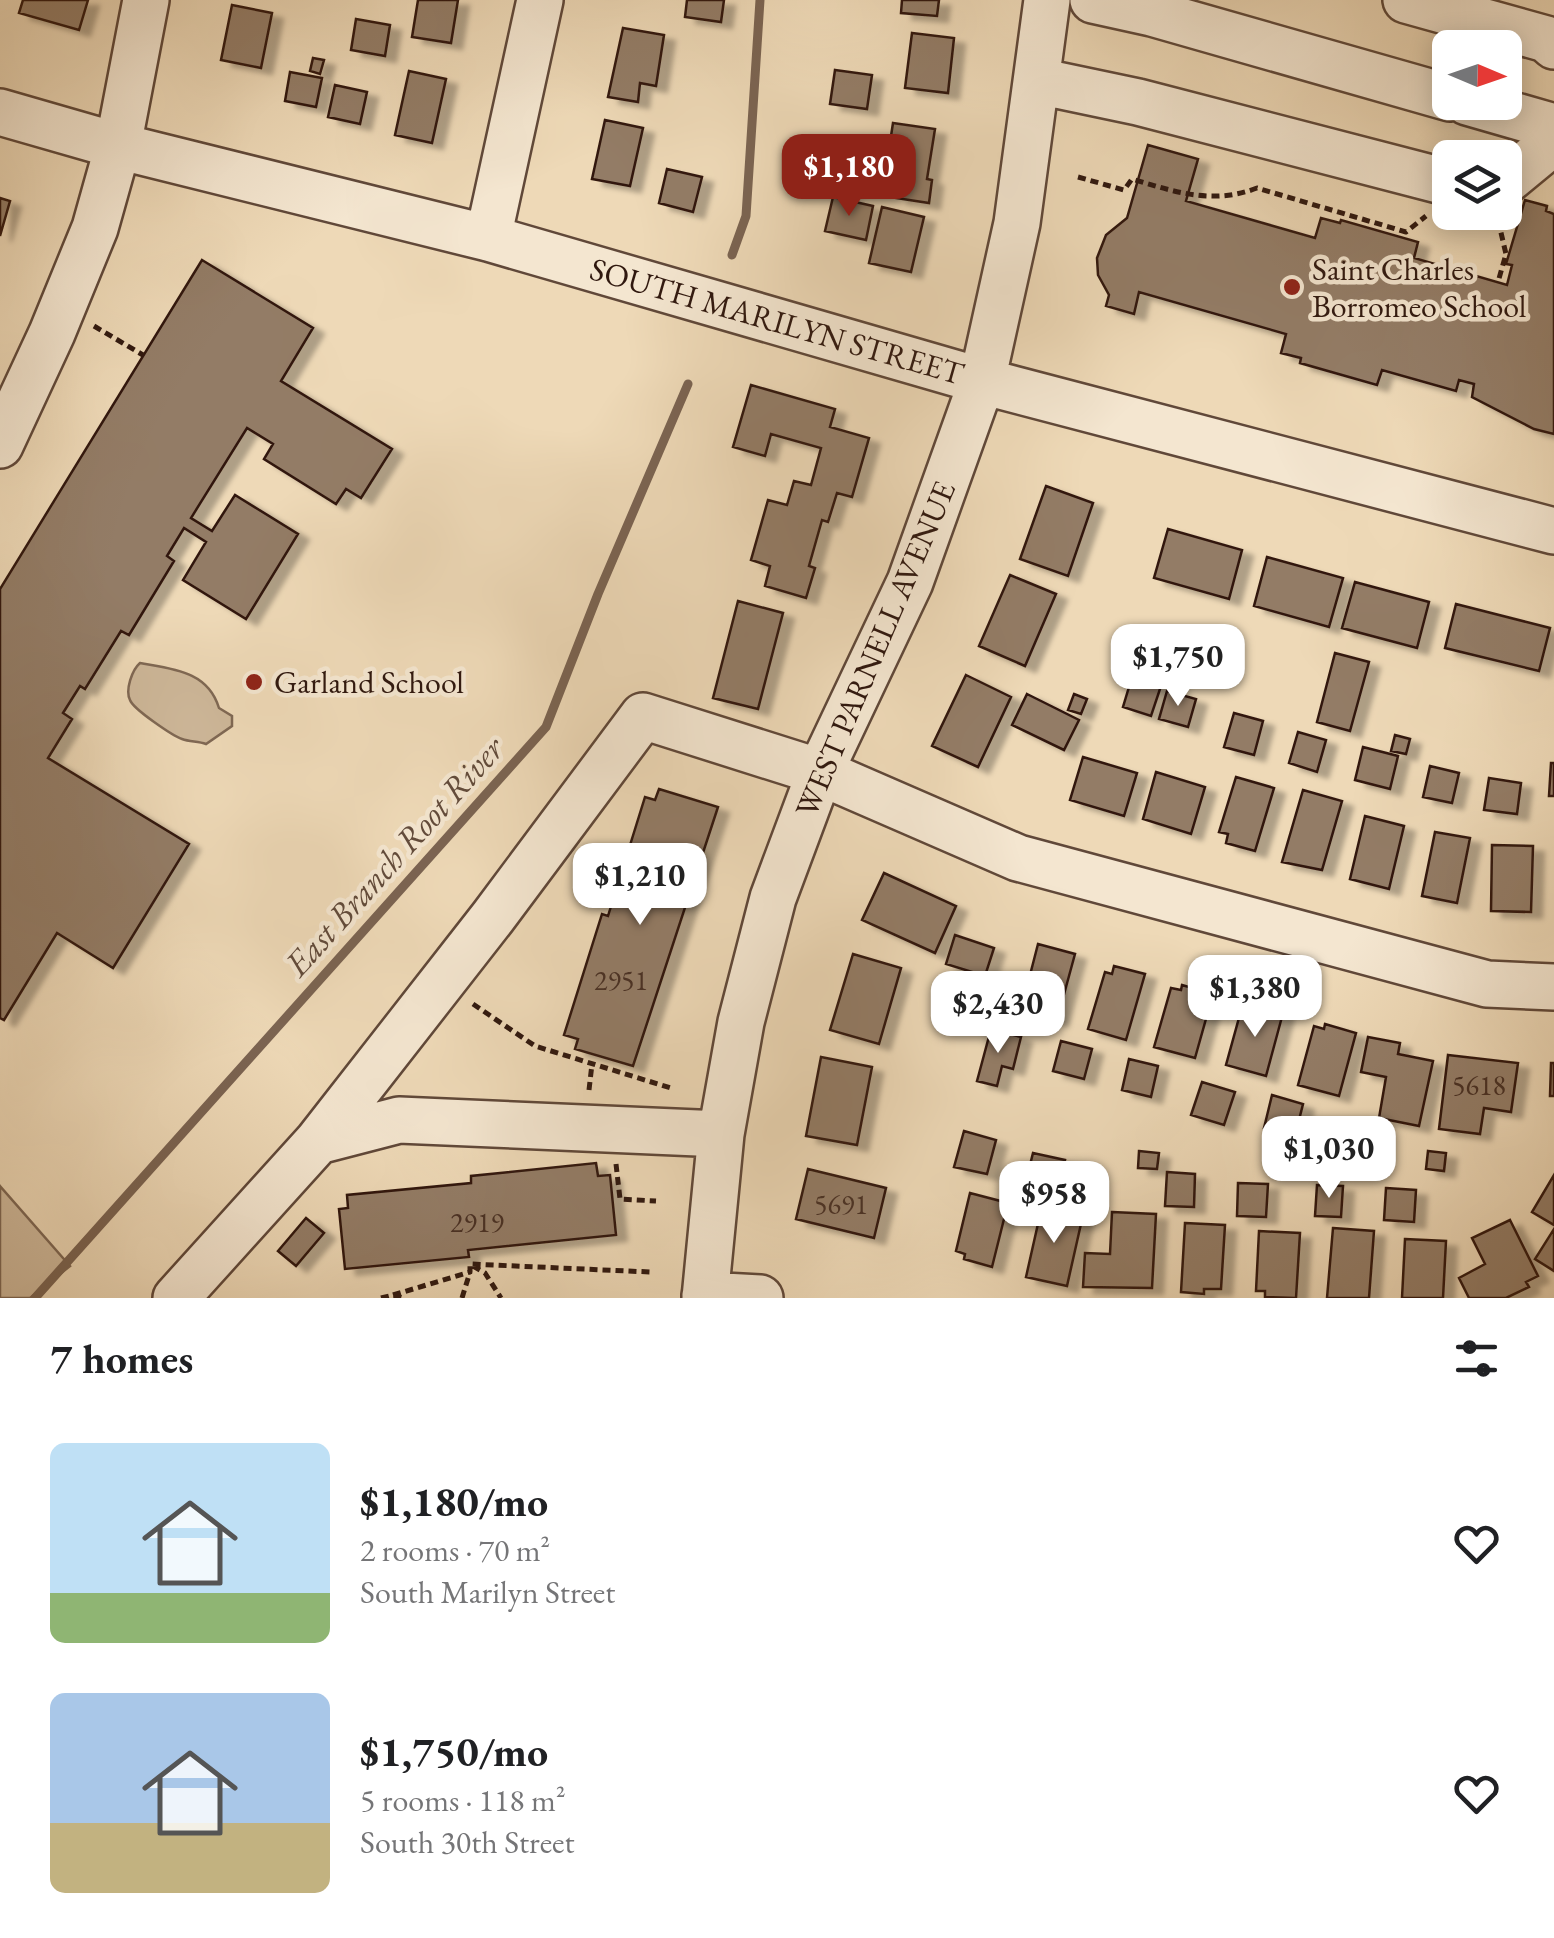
<!DOCTYPE html>
<html lang="en">
<head>
<meta charset="utf-8">
<style>
	body { margin:0; font-family:"EB Garamond",serif; background:#f6f6f6; color:#202124; height:100vh; display:flex; flex-direction:column; font-size:38px; white-space:nowrap }
	* { box-sizing:border-box; margin:0 }
	p { font-size:32px; color:#757577 }
	.icon { flex:none; width:55px; height:55px; fill:none; stroke:currentColor; stroke-width:2; stroke-linecap:round; stroke-linejoin:round }
	.map { position:relative; height:1298px; overflow:hidden }
	.side { display:flex; flex-direction:column; background:#fff; flex:1 }
	.side>* { flex:none }
	.needle { width:65px; rotate:92deg }
	.buttons { position:absolute; left:1432px; top:30px; display:grid; gap:20px }
	.buttons a { display:grid; place-items:center; width:90px; height:90px; border-radius:15px; background:#fff; box-shadow:0 5px 25px #0003; font-size:50px }
	.price { position:absolute; translate:-50% -85px; padding:0 22px; border-radius:20px; background:#fff; color:#222; font-size:32px; line-height:65px; filter:drop-shadow(0 2px 5px #0008) }
	.price::after { content:''; position:absolute; left:50%; top:60px; width:30px; height:22px; margin-left:-15px; background:inherit; clip-path:polygon(0 0,100% 0,50% 100%) }
	.price.selected { background:#8f2418; color:#fff }
	ul { padding:0; list-style:none }
	li { display:flex; align-items:center; gap:30px; height:250px; padding:0 50px }
	li span { display:grid; place-items:center; flex:none; width:280px; height:200px; border-radius:15px; color:#555 }
	li>.icon { margin-inline-start:auto }
	span .icon { width:120px; height:120px; fill:#fffc; stroke-width:1 }
	li b { font-size:42px }
	h2 { display:flex; justify-content:space-between; align-items:center; height:120px; padding:0 50px; font-size:42px }
	.map>svg:first-child { display:block }
</style>
</head>
<body>
<div class="map">
<svg width="1554" height="1298" viewBox="0 0 1554 1298">
	<defs>
		<filter id="shadow"><feDropShadow dx="11" dy="6" stdDeviation="2.5" flood-color="#0004"/></filter>
	</defs>
	<rect width="100%" height="100%" fill="#eed9b7"/>
	<filter id="stains"><feTurbulence type="fractalNoise" baseFrequency=".002" numOctaves="4"/><feColorMatrix values="0 0 0 0 .2 0 0 0 0 .09 0 0 0 0 .02 0 0 0 .5 -.17"/></filter>
	<radialGradient id="worn" r=".72"><stop offset=".6" stop-color="#630" stop-opacity="0"/><stop offset="1" stop-color="#630" stop-opacity=".3"/></radialGradient>
	<path fill="#ceb89a" stroke="#7f6854" stroke-width="2.5" d="M140 663C173 669 208 671 219 708L232 716V726L206 744C198 741 190 742 182 739 173 736 133 709 130 700 125 690 132 670 140 663Z
		M0 1186 70 1266 30 1298H0Z"/>
	<g fill="none" stroke-linecap="round" stroke-linejoin="round">
		<path stroke="#7b6452" stroke-width="9" d="M732 255 746 216 760 0
			M35 1298 546 727 598 594 688 384"/>
	</g>
	<path fill="#937c66" stroke="#30180f" stroke-width="2.5" filter="url(#shadow)" d="M23 0H88L79 30 19 13Z
		M418 0H458L451 43 412 37Z
		M687 0H724L721 22 685 17Z
		M902 0H939L937 16 901 13Z
		M232 5 272 13 261 68 221 60Z
		M356 19 390 25 385 56 351 50Z
		M623 28 664 35 656 86 640 83 638 102 608 97Z
		M912 33 954 38 948 93 905 88Z
		M313 58 324 60 320 74 310 71Z
		M835 70 872 75 867 109 830 104Z
		M409 71 446 79 432 143 395 135Z
		M290 72 322 78 316 107 285 101Z
		M335 85 367 92 360 124 328 117Z
		M605 120 643 128 630 186 592 179Z
		M893 123 935 129 927 179 932 180 929 203 896 198 899 177 885 175Z
		M1148 145 1198 159 1186 201 1315 238 1321 218 1340 223 1341 220 1418 242 1414 258 1507 285 1512 265 1506 264 1525 200 1547 206 1546 211 1554 214V434L1534 429 1472 397 1474 384 1459 380 1456 391 1382 370 1377 385 1300 363 1301 358 1281 353 1286 334 1139 292 1134 314 1106 306 1109 295 1098 275 1097 258 1106 235 1127 218Z
		M667 169 702 177 693 212 659 203Z
		M833 197 873 206 866 240 825 231Z
		M0 198 10 201 0 236Z
		M882 207 924 217 911 272 869 263Z
		M202 260 313 328 281 381 392 449 361 498 346 489 336 504 264 459 273 444 247 428 191 518 212 531 235 495 298 534 246 619 183 580 206 542 184 528 167 556 174 561 129 635 121 631 85 689 80 686 63 713 72 719 48 758 189 844 113 968 57 933 4 1020 0 1018V589Z
		M751 385 835 409 830 427 869 438 852 497 837 493 828 522 822 520 809 566 815 568 806 598 765 586 770 566 751 560 768 500 787 505 794 481 811 485 821 448 771 434 765 456 733 447Z
		M1046 486 1093 503 1068 576 1020 559Z
		M1168 529 1242 550 1229 599 1154 578Z
		M1267 557 1343 578 1329 627 1254 606Z
		M1010 575 1056 594 1025 666 979 646Z
		M1355 582 1429 602 1417 648 1342 628Z
		M738 601 783 613 758 709 713 698Z
		M1456 604 1550 628 1539 671 1445 648Z
		M1335 653 1369 662 1350 731 1317 722Z
		M966 675 1011 697 978 767 932 746Z
		M1132 677 1161 686 1151 716 1123 707Z
		M1167 691 1196 699 1188 727 1159 719Z
		M1027 694 1079 720 1064 750 1012 725Z
		M1074 694 1087 699 1081 714 1068 710Z
		M1234 713 1263 721 1254 755 1224 747Z
		M1298 732 1326 740 1317 772 1289 763Z
		M1395 735 1410 739 1406 754 1391 751Z
		M1363 747 1398 756 1390 789 1355 780Z
		M1083 757 1137 773 1124 816 1070 800Z
		M1551 763H1554V796H1549Z
		M1430 766 1459 773 1452 803 1423 797Z
		M1156 772 1205 787 1191 834 1143 819Z
		M1236 777 1274 788 1255 851 1226 843 1228 834 1219 832Z
		M1489 778 1521 783 1517 814 1484 810Z
		M659 789 718 807 633 1066 575 1049 578 1039 564 1035 602 914 608 916 645 797 655 800Z
		M1303 790 1342 801 1322 870 1282 862Z
		M1365 816 1404 826 1389 889 1350 879Z
		M1435 832 1470 838 1457 903 1422 896Z
		M1492 845 1533 846 1531 912 1491 911Z
		M884 873 956 906 935 953 862 920Z
		M955 935 994 948 985 976 946 964Z
		M1038 944 1075 954 1057 1020 1021 1010Z
		M853 954 901 968 879 1044 830 1030Z
		M1114 966 1145 974 1126 1040 1088 1029 1105 972 1112 974Z
		M1182 985 1213 994 1195 1058 1154 1047 1171 988 1181 990Z
		M1253 1005 1283 1013 1266 1076 1226 1065 1242 1007 1252 1009Z
		M1325 1024 1356 1033 1339 1096 1298 1085 1314 1026 1324 1029Z
		M991 1029 1021 1037 1013 1069 1002 1066 997 1086 977 1081Z
		M1368 1037 1400 1043 1398 1054 1433 1061 1419 1126 1379 1118 1386 1077 1361 1072Z
		M1061 1041 1092 1049 1084 1079 1053 1071Z
		M1448 1055 1518 1063 1511 1112 1484 1108 1480 1134 1439 1129Z
		M821 1057 872 1067 857 1145 806 1136Z
		M1129 1059 1158 1066 1151 1097 1122 1090Z
		M1551 1063H1554V1096H1550Z
		M1202 1082 1235 1092 1224 1125 1191 1115Z
		M1272 1095 1303 1104 1295 1136 1264 1128Z
		M964 1131 996 1140 987 1174 954 1167Z
		M1139 1151 1159 1153 1157 1169 1138 1168Z
		M1428 1151 1446 1153 1444 1171 1426 1169Z
		M1033 1153 1065 1160 1057 1193 1025 1185Z
		M596 1163 598 1176 610 1175 616 1235 468 1250 469 1257 345 1269 339 1209 348 1208 347 1195 471 1183V1176Z
		M808 1169 886 1188 874 1238 796 1219Z
		M1167 1172 1195 1174 1194 1207 1165 1206Z
		M1554 1175V1225L1532 1212Z
		M1238 1183 1268 1184 1266 1217 1237 1216Z
		M1317 1185 1343 1186 1341 1217 1315 1216Z
		M1386 1188 1416 1190 1414 1222 1384 1220Z
		M970 1193 1008 1203 992 1267 964 1259 965 1254 956 1251Z
		M1042 1206 1083 1215 1067 1286 1026 1277Z
		M1112 1212 1156 1214 1152 1288 1083 1287 1085 1253 1110 1254Z
		M306 1218 324 1233 296 1266 278 1251Z
		M1510 1220 1538 1276 1526 1282 1529 1287 1506 1298H1469L1459 1278 1485 1264 1472 1238Z
		M1185 1223 1225 1225 1221 1289H1204V1294L1181 1292Z
		M1333 1228 1374 1231 1369 1298H1327Z
		M1554 1229V1271L1535 1259Z
		M1259 1231 1300 1233 1296 1298 1265 1297V1291H1256Z
		M1405 1239 1446 1241 1443 1298H1402Z"/>
	<g fill="none" stroke-linecap="round" stroke-linejoin="round">
		<g stroke="#604839" stroke-width="50">
			<path id="minor" d="M1093 0 1152 13 1450 98
				M1406 0 1546 39 1554 46
				M1038 81 1138 102 1450 183
				M1467 102 1554 127
				M0 112 118 146 488 238 982 381 1554 531
				M1505 182 1551 144 1554 137
				M488 238 540 0
				M0 445 52 333 95 228 118 146 146 0
				M721 1134 399 1120 318 1141 493 917 643 716 820 772 1018 858 1487 984 1554 987
				M705 1295 760 1298
				M176 1298 318 1141
				M705 1298 721 1134 741 1022 773 898 820 772 910 582 982 381 1017 223 1047 0"/>
		</g>
		<path stroke="#30180f" stroke-width="5" stroke-dasharray="8 5" stroke-linecap="butt" d="M1078 177 1124 190 1132 179C1175 192 1213 205 1257 188L1406 232 1426 216
			M1462 217 1496 220
			M1498 220 1506 254 1498 282
			M94 326 143 355
			M473 1004 535 1046 674 1089
			M589 1090 592 1064
			M616 1164 620 1199 656 1201
			M473 1266 485 1273 501 1298
			M393 1295 470 1272V1264L650 1272
			M381 1298 393 1295 403 1298
			M462 1298 470 1272"/>
		<use href="#minor" stroke="#f4e6d0" stroke-width="45"/>
	</g>
	<g fill="#8f2418" stroke="#f4e6d0" stroke-width="4">
		<circle cx="1292" cy="287" r="10"/>
		<circle cx="254" cy="682" r="10"/>
	</g>
	<g text-anchor="middle" stroke-width="9" stroke-linejoin="round" paint-order="stroke">
		<g font-size="28" fill="#493125">
			<text x="621" y="990">2951</text>
			<text x="1479" y="1095">5618</text>
			<text x="841" y="1214">5691</text>
			<text x="477" y="1232">2919</text>
		</g>
		<g font-size="32" fill="#30180f" stroke="#f4e6d0" text-anchor="start">
			<text x="1312" y="280">Saint Charles<tspan x="1312" dy="37">Borromeo School</tspan></text>
			<text x="274" y="693">Garland School</text>
		</g>
		<g font-size="32" fill="#30180f" stroke="#f4e6d0">
			<text transform="translate(777 321) rotate(16)" y="11">SOUTH MARILYN STREET</text>
			<text transform="translate(875 649) rotate(-67)" y="11">WEST PARNELL AVENUE</text>
		</g>
		<g font-size="35" font-style="italic" fill="#624b3b" stroke="#f4e6d0">
			<text transform="translate(394 856) rotate(-48)" y="12">East Branch Root River</text>
		</g>
	</g>
	<rect width="100%" height="100%" filter="url(#stains)"/>
	<rect width="100%" height="100%" fill="url(#worn)"/>
</svg>
<div class="buttons">
<a><svg class="needle" viewBox="-14 -14 28 28"><path d="M0-13l5 13h-10z" fill="#e53935"/><path d="M0 13l5-13h-10z" fill="#757577"/></svg></a>
<a><svg class="icon" aria-label="layers" viewBox="0 0 24 24"><path d="M12 4l9 5-9 5-9-5zM3 14l9 5 9-5"/></svg></a>
</div>
<b class="price selected" style="left:849px;top:219px">$1,180</b>
<b class="price" style="left:1178px;top:709px">$1,750</b>
<b class="price" style="left:640px;top:928px">$1,210</b>
<b class="price" style="left:1255px;top:1040px">$1,380</b>
<b class="price" style="left:998px;top:1056px">$2,430</b>
<b class="price" style="left:1329px;top:1201px">$1,030</b>
<b class="price" style="left:1054px;top:1246px">$958</b>
</div>
<section class="side">
<h2>7 homes<svg class="icon" aria-label="filters" viewBox="0 0 24 24"><path d="M4 7h16M4 17h16"/><circle cx="9" cy="7" r="2"/><circle cx="15" cy="17" r="2"/></svg></h2>
<ul>
<li><span style="background:linear-gradient(#bfe0f5 75%,#8fb573 0)"><svg class="icon" aria-label="home" viewBox="0 0 24 24"><path d="M3 11l9-7 9 7M6 9v11h12V9"/></svg></span><div><b>$1,180/mo</b><p>2 rooms · 70 m²</p><p>South Marilyn Street</p></div><svg class="icon" aria-label="heart" viewBox="0 0 24 24"><path d="M12 20l-8-8c-3-5 5-10 8-4 3-6 11-1 8 4z"/></svg></li>
<li><span style="background:linear-gradient(#a9c7e8 65%,#c2b280 0)"><svg class="icon" aria-label="home" viewBox="0 0 24 24"><path d="M3 11l9-7 9 7M6 9v11h12V9"/></svg></span><div><b>$1,750/mo</b><p>5 rooms · 118 m²</p><p>South 30th Street</p></div><svg class="icon" aria-label="heart" viewBox="0 0 24 24"><path d="M12 20l-8-8c-3-5 5-10 8-4 3-6 11-1 8 4z"/></svg></li>
</ul>
</section>
</body>
</html>
